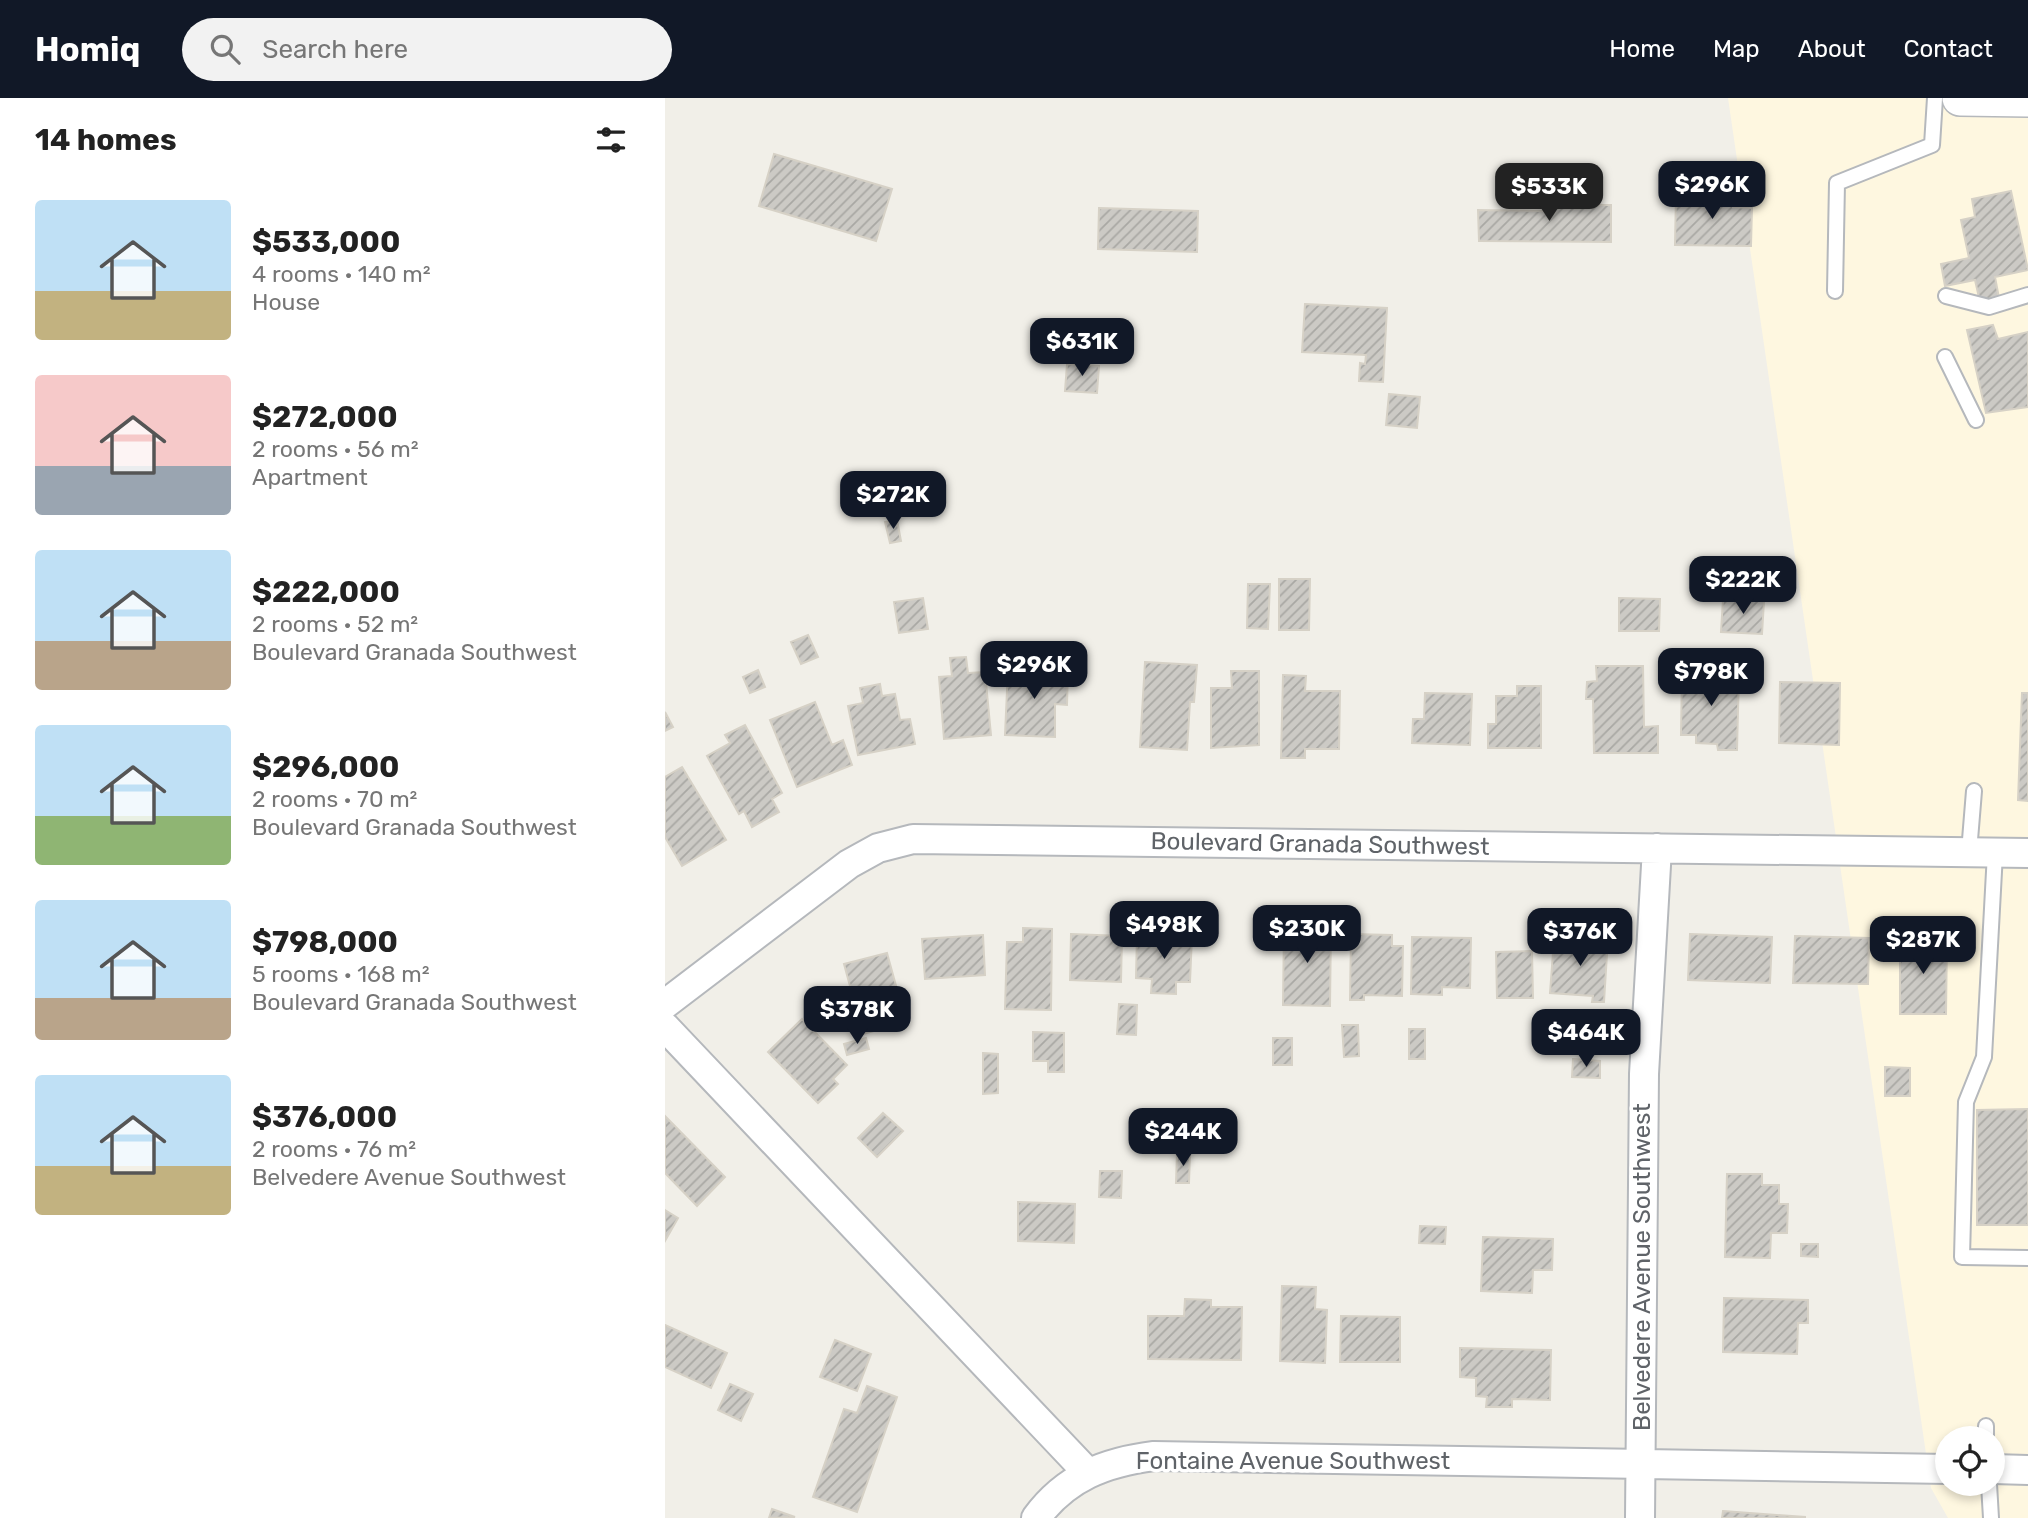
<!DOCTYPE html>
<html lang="en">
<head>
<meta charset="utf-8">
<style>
	body { margin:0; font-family:Rubik,sans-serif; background:#f2f2f2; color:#222; height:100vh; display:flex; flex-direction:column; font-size:26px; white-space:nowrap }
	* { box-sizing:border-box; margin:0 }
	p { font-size:23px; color:#767676 }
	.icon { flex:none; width:38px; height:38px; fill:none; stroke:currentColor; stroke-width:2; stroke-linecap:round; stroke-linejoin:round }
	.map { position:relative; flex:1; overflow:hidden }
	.details { display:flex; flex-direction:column; background:#fff; width:665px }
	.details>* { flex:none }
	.buttons { position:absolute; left:1270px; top:1328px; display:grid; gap:14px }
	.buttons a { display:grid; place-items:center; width:70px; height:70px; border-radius:50%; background:#fff; box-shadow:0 4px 10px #0003; font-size:35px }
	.price { position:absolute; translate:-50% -60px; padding:0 16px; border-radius:14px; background:#111827; color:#fff; font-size:23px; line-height:46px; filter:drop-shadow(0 2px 4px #0008) }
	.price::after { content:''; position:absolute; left:50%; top:42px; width:21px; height:16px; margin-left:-10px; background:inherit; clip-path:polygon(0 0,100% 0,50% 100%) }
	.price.active { background:#222; color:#fff }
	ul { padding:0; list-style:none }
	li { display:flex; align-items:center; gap:21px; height:175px; padding:0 35px }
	li span { display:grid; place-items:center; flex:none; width:196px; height:140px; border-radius:7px; color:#555 }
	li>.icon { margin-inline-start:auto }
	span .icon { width:84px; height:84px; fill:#fffc; stroke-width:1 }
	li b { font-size:30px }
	h2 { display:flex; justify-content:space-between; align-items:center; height:84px; padding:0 35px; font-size:30px }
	header { display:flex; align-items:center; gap:42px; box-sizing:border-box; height:98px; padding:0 35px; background:#111827; color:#fff }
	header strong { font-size:33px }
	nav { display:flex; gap:38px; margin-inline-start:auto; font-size:24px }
	.search { width:490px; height:63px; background:#f2f2f2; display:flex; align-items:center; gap:18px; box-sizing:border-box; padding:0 24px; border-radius:38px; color:#767676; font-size:26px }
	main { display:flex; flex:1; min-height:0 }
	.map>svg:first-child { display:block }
</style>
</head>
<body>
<header>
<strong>Homiq</strong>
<div class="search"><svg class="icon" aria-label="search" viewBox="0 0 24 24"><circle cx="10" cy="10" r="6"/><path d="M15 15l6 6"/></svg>Search here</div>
<nav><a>Home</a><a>Map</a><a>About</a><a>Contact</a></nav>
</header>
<main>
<section class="details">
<h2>14 homes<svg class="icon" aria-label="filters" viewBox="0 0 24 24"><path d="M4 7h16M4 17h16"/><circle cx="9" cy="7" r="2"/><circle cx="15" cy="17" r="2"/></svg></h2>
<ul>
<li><span style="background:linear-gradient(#bfe0f5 65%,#c2b280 0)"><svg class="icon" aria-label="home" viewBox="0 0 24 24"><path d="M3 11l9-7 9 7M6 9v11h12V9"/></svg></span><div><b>$533,000</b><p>4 rooms · 140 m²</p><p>House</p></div></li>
<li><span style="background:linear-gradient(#f6c9c9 65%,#9aa5b1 0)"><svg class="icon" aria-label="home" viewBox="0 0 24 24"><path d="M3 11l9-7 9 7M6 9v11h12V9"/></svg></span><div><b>$272,000</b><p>2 rooms · 56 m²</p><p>Apartment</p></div></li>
<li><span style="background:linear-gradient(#bfe0f5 65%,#b9a48a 0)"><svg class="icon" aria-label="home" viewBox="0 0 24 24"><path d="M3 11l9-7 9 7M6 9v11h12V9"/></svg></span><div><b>$222,000</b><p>2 rooms · 52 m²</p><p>Boulevard Granada Southwest</p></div></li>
<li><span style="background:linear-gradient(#bfe0f5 65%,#8fb573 0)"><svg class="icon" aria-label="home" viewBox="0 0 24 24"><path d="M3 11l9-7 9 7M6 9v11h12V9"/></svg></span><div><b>$296,000</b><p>2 rooms · 70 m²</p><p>Boulevard Granada Southwest</p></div></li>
<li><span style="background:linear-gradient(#bfe0f5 70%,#b9a48a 0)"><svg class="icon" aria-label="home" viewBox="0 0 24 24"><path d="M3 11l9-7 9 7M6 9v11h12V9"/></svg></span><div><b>$798,000</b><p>5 rooms · 168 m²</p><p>Boulevard Granada Southwest</p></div></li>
<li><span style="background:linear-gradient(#bfe0f5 65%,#c2b280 0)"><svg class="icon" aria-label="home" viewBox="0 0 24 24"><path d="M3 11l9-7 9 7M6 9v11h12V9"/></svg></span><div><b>$376,000</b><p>2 rooms · 76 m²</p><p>Belvedere Avenue Southwest</p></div></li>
</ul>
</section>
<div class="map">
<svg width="1363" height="1420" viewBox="0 0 1363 1420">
	<defs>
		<pattern id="building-hatch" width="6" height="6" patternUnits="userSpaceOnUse" patternTransform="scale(1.75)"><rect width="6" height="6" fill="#cccac5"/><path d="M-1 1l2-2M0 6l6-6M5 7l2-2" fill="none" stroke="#a9a8a4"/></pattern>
	</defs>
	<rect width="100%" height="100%" fill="#f1efe8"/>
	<path fill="#fef7e0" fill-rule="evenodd" d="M1063 0H1363V1420H1283L1266 1390ZM1283 1340H1328V1386H1283Z"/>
	<path fill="url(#building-hatch)" stroke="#d6d1c6" stroke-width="2" d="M109 56 227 91 211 143 94 108Z
		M1346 93 1363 172 1330 179 1334 200 1315 204 1310 182 1280 188 1276 166 1304 160 1296 122 1310 119 1307 101Z
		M1011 96H1068V109L1087 110 1086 148 1010 147Z
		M878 97H912V107H946V144L814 143 813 112 878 113Z
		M434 110 533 113 532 154 433 151Z
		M640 206 722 210 718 284 694 283 695 265 700 266 701 257 637 254Z
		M1328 227 1333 241 1363 234V309L1321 315 1302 232Z
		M402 266 434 268 432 295 400 293Z
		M724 296 755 299 752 330 721 327Z
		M232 422 236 443 225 445 220 424Z
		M614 481H645L644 532H614Z
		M583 486H605L603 531 582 530Z
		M258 500 263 531 234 535 229 504Z
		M954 500 995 501 994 533H954Z
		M1058 501 1099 503 1097 536 1056 534Z
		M143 537 153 559 136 566 126 544Z
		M301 559 303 575 320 574 326 637 279 641 274 579 287 578 285 560Z
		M480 564 532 567 529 604H525L522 652 475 649Z
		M931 568H978L979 629 993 628V655H929L928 601H921L922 584 932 583Z
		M343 570 403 571 402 607 390 606V639L340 637Z
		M93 572 100 589 85 595 78 579Z
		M566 573H594V647L546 650V590H567Z
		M1017 573 1074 575 1072 652H1053L1052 646 1031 645V637H1016Z
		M618 577 641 578 640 593H675L674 651H640V660H616Z
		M1115 584 1175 585 1174 647 1114 645Z
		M215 586 217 598 230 596 235 622 245 621 250 646 193 657 183 608 198 605 195 590Z
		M852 588H876V650H823V626H831V598H852Z
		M760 595 807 596 805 647 747 645 748 621H759Z
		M1357 595H1363V703L1353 702Z
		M150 604 167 647 178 642 187 667 132 689 105 622Z
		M0 614 8 629 0 633Z
		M80 627 117 695 107 701 114 714 87 729 79 713 74 716 42 658 65 645 60 637Z
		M17 669 61 742 17 768 0 739V679Z
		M619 827H666L665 908 618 907Z
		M358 830 387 831 386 912 340 911 342 844H358Z
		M472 835 527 838 525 884H511V896L486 895 487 881 471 880Z
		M406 836 457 838 456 884 405 882Z
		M686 836 727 837V848H738L737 898 699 897V902H685Z
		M1025 836 1107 839 1105 885 1023 882Z
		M318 837 320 877 260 881 257 841Z
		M1130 838 1204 840 1203 886 1128 885Z
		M747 839 806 840 805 890 777 889V897L746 896Z
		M928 839 943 840 939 904H927L928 898 885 895 889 841 928 844Z
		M1235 839 1282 840 1281 916H1235Z
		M867 853 868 900H832L831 854Z
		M222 855 241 924 198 936 179 866Z
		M454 906 472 907 471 937 452 936Z
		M137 921 182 967 168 981 173 986 153 1005 103 954Z
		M677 927H693L694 958 679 959Z
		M744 931H760V961H744Z
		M368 934 399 935V974H383V963H368Z
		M201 940 204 951 182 957 179 946Z
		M608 940H627V967H608Z
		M318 955 333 956V995L318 996Z
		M908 961 935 963V980L907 979Z
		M1220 969 1245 970V998H1220Z
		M1363 1011V1127H1312V1012Z
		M218 1015 238 1033 212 1059 193 1040Z
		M0 1018 60 1079 32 1108 0 1075Z
		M512 1055 525 1056 524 1085H511Z
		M435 1073H457L456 1100 434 1099Z
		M1062 1076H1097V1087H1114V1106H1123L1122 1135H1106L1105 1160 1060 1159Z
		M353 1104 410 1106 409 1145 353 1143Z
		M0 1112 13 1120 0 1143Z
		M755 1128 781 1129 780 1146 754 1145Z
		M818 1139 888 1141 887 1172H868L867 1195 816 1193Z
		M1136 1146H1153V1159L1136 1158Z
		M617 1188 651 1189 650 1211 662 1212 660 1265 615 1263Z
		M1059 1200 1143 1202V1225H1133L1132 1256 1058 1254Z
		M520 1201 546 1202V1209H577L576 1262 483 1261V1218H519Z
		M676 1218 735 1219V1264H675Z
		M0 1227 62 1255 46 1290 0 1269Z
		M170 1242 206 1256 192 1293 155 1279Z
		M795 1250 886 1252 885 1302 847 1301V1309H821L822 1299 811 1298V1280L795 1279Z
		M65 1286 88 1296 76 1323 53 1312Z
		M202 1288 232 1299 192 1414 148 1399 179 1311 192 1315Z
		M107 1411 130 1419 104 1420Z
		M1058 1413 1140 1419V1420H1057Z"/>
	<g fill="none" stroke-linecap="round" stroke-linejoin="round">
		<g stroke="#b5b8bc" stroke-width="18">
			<path id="service" d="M1170 193 1172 85 1267 47 1270 0
				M1281 198 1324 209 1363 197
				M1280 259 1311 322
				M1304 754 1309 693
				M1330 755 1319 959 1301 1004 1297 1159 1363 1160
				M1321 1328V1340
				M1324 1386 1326 1420"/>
		</g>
		<g stroke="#b5b8bc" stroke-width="32">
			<path id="minor" d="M0 906 184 766 213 750 248 741 1363 755
				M0 929 423 1375
				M1328 1371 1363 1372
				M371 1420C401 1379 441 1364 489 1358L1283 1371
				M975 1420 979 976 992 750"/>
		</g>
		<g stroke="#b5b8bc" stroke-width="38">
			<path id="tertiary" d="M1295 0 1363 1"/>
		</g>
		<use href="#service" stroke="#fff" stroke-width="14"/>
		<use href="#minor" stroke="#fff" stroke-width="28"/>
		<use href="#tertiary" stroke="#fff" stroke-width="35"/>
	</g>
	<g text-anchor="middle" stroke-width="7" stroke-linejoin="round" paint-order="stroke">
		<g font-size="24" fill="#5f6368" stroke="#fff">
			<text transform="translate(655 746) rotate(1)" y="8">Boulevard Granada Southwest</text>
			<text transform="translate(977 1169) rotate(-90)" y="8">Belvedere Avenue Southwest</text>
			<text x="628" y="1371">Fontaine Avenue Southwest</text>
		</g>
	</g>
</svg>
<div class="buttons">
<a><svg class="icon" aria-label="locate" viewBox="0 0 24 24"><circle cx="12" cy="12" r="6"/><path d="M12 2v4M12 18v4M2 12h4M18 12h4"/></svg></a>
</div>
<b class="price" style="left:1047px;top:123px">$296K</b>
<b class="price active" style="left:884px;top:125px">$533K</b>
<b class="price" style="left:417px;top:280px">$631K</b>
<b class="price" style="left:228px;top:433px">$272K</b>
<b class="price" style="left:1078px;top:518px">$222K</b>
<b class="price" style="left:369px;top:603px">$296K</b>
<b class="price" style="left:1046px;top:610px">$798K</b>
<b class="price" style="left:499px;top:863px">$498K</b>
<b class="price" style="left:642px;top:867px">$230K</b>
<b class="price" style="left:915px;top:870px">$376K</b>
<b class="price" style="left:1258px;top:878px">$287K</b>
<b class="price" style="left:192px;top:948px">$378K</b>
<b class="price" style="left:921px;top:971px">$464K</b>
<b class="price" style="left:518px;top:1070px">$244K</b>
</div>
</main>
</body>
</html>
